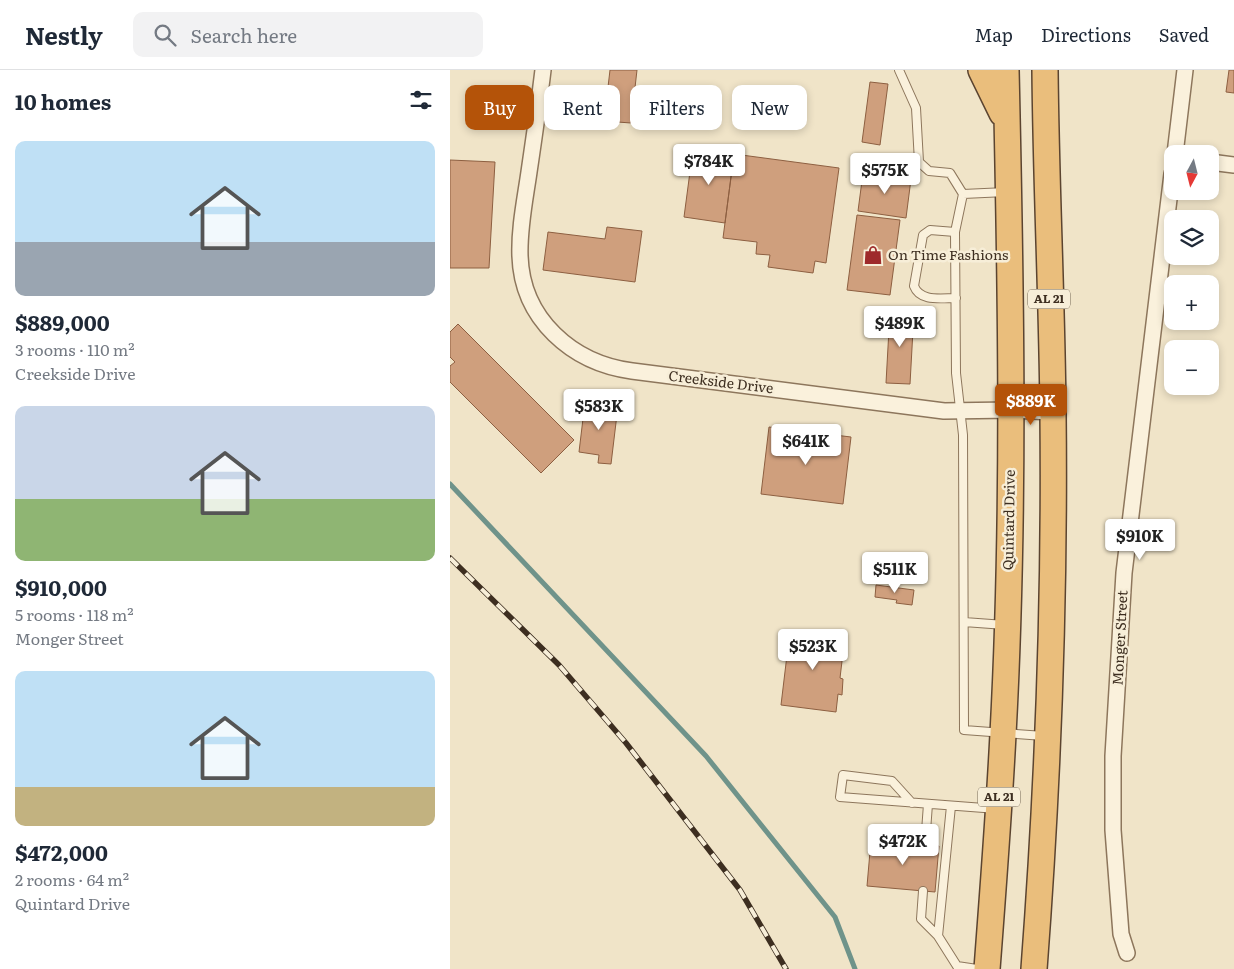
<!DOCTYPE html>
<html lang="en">
<head>
<meta charset="utf-8">
<style>
	body { margin:0; font-family:Literata,serif; background:#f2f2f3; color:#1f2937; height:100vh; display:flex; flex-direction:column; font-size:19px; white-space:nowrap }
	* { box-sizing:border-box; margin:0 }
	p { font-size:16px; color:#747a83 }
	.icon { flex:none; width:28px; height:28px; fill:none; stroke:currentColor; stroke-width:2; stroke-linecap:round; stroke-linejoin:round }
	.map { position:relative; flex:1; overflow:hidden }
	.sheet { display:flex; flex-direction:column; background:#fff; width:450px }
	.sheet>* { flex:none }
	.hud { position:absolute; left:15px; top:15px; width:475px; height:45px; display:flex; gap:10px }
	.needle { width:32px; rotate:187deg }
	.buttons { position:absolute; left:714px; top:75px; display:grid; gap:10px }
	.buttons a { display:grid; place-items:center; width:55px; height:55px; border-radius:10px; background:#fff; box-shadow:0 2px 8px #0003; font-size:25px }
	.price { position:absolute; translate:-50% -42px; padding:0 11px; border-radius:5px; background:#fff; color:#222; font-size:16px; line-height:32px; filter:drop-shadow(0 1px 2px #0008) }
	.price::after { content:''; position:absolute; left:50%; top:30px; width:15px; height:11px; margin-left:-8px; background:inherit; clip-path:polygon(0 0,100% 0,50% 100%) }
	.price.on { background:#b45309; color:#fff }
	ul { padding:0; list-style:none }
	li { display:grid; align-content:center; gap:10px; height:265px; padding:0 15px }
	li span { display:grid; place-items:center; height:155px; border-radius:10px; color:#555 }
	li>.icon { margin-inline-start:auto }
	span .icon { width:90px; height:90px; fill:#fffc; stroke-width:1 }
	li b { font-size:21px }
	h2 { display:flex; justify-content:space-between; align-items:center; height:60px; padding:0 15px; font-size:21px }
	.tag { padding:0 18px; border-radius:10px; background:#fff; box-shadow:0 2px 8px #0003; font-size:18px; line-height:45px }
	.tag.on { background:#b45309; color:#fff }
	header { display:flex; align-items:center; gap:30px; box-sizing:border-box; height:70px; padding:0 25px; background:#fff; border-bottom:1px solid #e0e1e3 }
	header strong { font-size:24px }
	nav { display:flex; gap:28px; margin-inline-start:auto; font-size:18px }
	.search { width:350px; height:45px; background:#f2f2f3; display:flex; align-items:center; gap:12px; box-sizing:border-box; padding:0 18px; border-radius:10px; color:#747a83; font-size:19px }
	main { display:flex; flex:1; min-height:0 }
	.map>svg:first-child { display:block }
</style>
</head>
<body>
<header>
<strong>Nestly</strong>
<div class="search"><svg class="icon" aria-label="search" viewBox="0 0 24 24"><circle cx="10" cy="10" r="6"/><path d="M15 15l6 6"/></svg>Search here</div>
<nav><a>Map</a><a>Directions</a><a>Saved</a></nav>
</header>
<main>
<section class="sheet">
<h2>10 homes<svg class="icon" aria-label="filters" viewBox="0 0 24 24"><path d="M4 7h16M4 17h16"/><circle cx="9" cy="7" r="2"/><circle cx="15" cy="17" r="2"/></svg></h2>
<ul>
<li><span style="background:linear-gradient(#bfe0f5 65%,#9aa5b1 0)"><svg class="icon" aria-label="home" viewBox="0 0 24 24"><path d="M3 11l9-7 9 7M6 9v11h12V9"/></svg></span><div><b>$889,000</b><p>3 rooms · 110 m²</p><p>Creekside Drive</p></div></li>
<li><span style="background:linear-gradient(#c9d6e8 60%,#8fb573 0)"><svg class="icon" aria-label="home" viewBox="0 0 24 24"><path d="M3 11l9-7 9 7M6 9v11h12V9"/></svg></span><div><b>$910,000</b><p>5 rooms · 118 m²</p><p>Monger Street</p></div></li>
<li><span style="background:linear-gradient(#bfe0f5 75%,#c2b280 0)"><svg class="icon" aria-label="home" viewBox="0 0 24 24"><path d="M3 11l9-7 9 7M6 9v11h12V9"/></svg></span><div><b>$472,000</b><p>2 rooms · 64 m²</p><p>Quintard Drive</p></div></li>
</ul>
</section>
<div class="map">
<svg width="784" height="899" viewBox="0 0 784 899">
	<rect width="100%" height="100%" fill="#f0e4c8"/>
	<g fill="none" stroke-linecap="round" stroke-linejoin="round">
		<path stroke="#6f938a" stroke-width="5" d="M0 414 256 686 385 847 405 899"/>
	</g>
	<path fill="#cf9f7d" stroke="#8d5f41" d="M160 0H187L181 53 154 51Z
		M779 0H784V23L776 22Z
		M420 12 438 14 430 75 412 72Z
		M243 79 284 84 275 153 234 147Z
		M284 84 389 98 376 193 365 191 363 203 318 197 320 185 306 184 307 172 273 168Z
		M0 90 45 92 39 198H0Z
		M413 103 461 109 456 148 408 141Z
		M407 145 450 150 440 225 397 220Z
		M157 157 192 161 185 212 93 200 98 162 155 169Z
		M440 241 464 242 460 314 436 313Z
		M8 254 124 370 91 403 0 312V296L5 292 0 287V262Z
		M135 332 168 336 161 394 148 393 149 385 129 382Z
		M319 357 401 367 393 434 311 424Z
		M426 515 464 520 462 535 446 533 447 530 425 527Z
		M340 560 395 566 390 608 393 609 392 625 388 624 386 642 331 635Z
		M421 770 489 776 485 822 417 816Z"/>
	<g fill="none" stroke-linecap="round" stroke-linejoin="round">
		<g stroke="#8d765c" stroke-width="10">
			<path id="service" d="M449 0 466 38 469 92 479 101 500 103 513 124
				M556 122 513 124 505 162 506 303 513 365 514 660 594 666
				M505 162 480 160 473 165 464 216C470 232 491 228 506 228
				M514 552 555 555
				M462 733 442 711 393 705 390 727 547 739
				M501 736 488 866 507 896 527 899
				M475 775 478 734
				M473 821 471 849 488 866"/>
		</g>
		<g stroke="#8d765c" stroke-width="18">
			<path id="minor" d="M93 0C89 34 84 68 79 102 75 130 69 158 70 186 72 249 122 293 182 301L494 341 561 340 603 342
				M725 84 735 0
				M760 92 784 95
				M677 883 671 864 663 760V686L674 503 722 104"/>
		</g>
		<g stroke="#5b4430" stroke-width="28">
			<path id="trunk" d="M531 0 552 43
				M537 899C543 821 549 743 553 664 565 443 561 221 556 0
				M584 899C598 714 605 529 603 343 602 229 596 115 595 0"/>
		</g>
		<use href="#service" stroke="#faf1dc" stroke-width="8"/>
		<use href="#minor" stroke="#faf1dc" stroke-width="15"/>
		<use href="#trunk" stroke="#eabe7c" stroke-width="25"/>
		<g stroke="#3d2e20" stroke-width="5.5">
			<path id="rail" d="M0 488 109 595 176 673 290 820 336 899"/>
		</g>
		<use href="#rail" stroke="#f7eed8" stroke-width="4" stroke-dasharray="11" stroke-linecap="butt"/>
	</g>
	<defs>
		<g id="shop-bare" transform="scale(1.5)"><path d="M-5-2.5h2.3a2.7 3.5 0 0 1 5.4 0H5L5.5 6h-11ZM-1.5-2.5h3a1.5 2.3 0 0 0-3 0Z" fill="#9e2a2b" stroke="#f7eed8" stroke-width="2.5" paint-order="stroke"/></g>
	</defs>
	<g fill-rule="evenodd">
		<use href="#shop-bare" x="423" y="185"/>
	</g>
	<g text-anchor="middle" stroke-width="5" stroke-linejoin="round" paint-order="stroke">
		<g fill="#f7eed8" stroke="#756857" stroke-width="1">
			<rect x="578" y="219.5" width="42" height="19" rx="4"/>
			<rect x="528" y="717.5" width="42" height="19" rx="4"/>
		</g>
		<g font-size="12" font-weight="bold" fill="#3d2e20">
			<text x="599" y="233">AL 21</text>
			<text x="549" y="731">AL 21</text>
		</g>
		<g font-size="14" fill="#3d2e20" stroke="#f7eed8" text-anchor="start">
			<text x="438" y="190">On Time Fashions</text>
		</g>
		<g font-size="14" fill="#3d2e20" stroke="#f7eed8">
			<text transform="translate(271 312) rotate(7)" y="5">Creekside Drive</text>
			<text transform="translate(559 450) rotate(-89)" y="5">Quintard Drive</text>
			<text transform="translate(670 568) rotate(-87)" y="5">Monger Street</text>
		</g>
	</g>
</svg>
<div class="buttons">
<a><svg class="needle" viewBox="-14 -14 28 28"><path d="M0-13l5 13h-10z" fill="#e53935"/><path d="M0 13l5-13h-10z" fill="#747a83"/></svg></a>
<a><svg class="icon" aria-label="layers" viewBox="0 0 24 24"><path d="M12 4l9 5-9 5-9-5zM3 14l9 5 9-5"/></svg></a>
<a>+</a>
<a>−</a>
</div>
<b class="price" style="left:259px;top:116px">$784K</b>
<b class="price" style="left:435px;top:125px">$575K</b>
<b class="price" style="left:450px;top:278px">$489K</b>
<b class="price on" style="left:581px;top:356px">$889K</b>
<b class="price" style="left:149px;top:361px">$583K</b>
<b class="price" style="left:356px;top:396px">$641K</b>
<b class="price" style="left:690px;top:491px">$910K</b>
<b class="price" style="left:445px;top:524px">$511K</b>
<b class="price" style="left:363px;top:601px">$523K</b>
<b class="price" style="left:453px;top:796px">$472K</b>
<div class="hud">
<a class="tag on">Buy</a>
<a class="tag">Rent</a>
<a class="tag">Filters</a>
<a class="tag">New</a>
</div>
</div>
</main>
</body>
</html>
